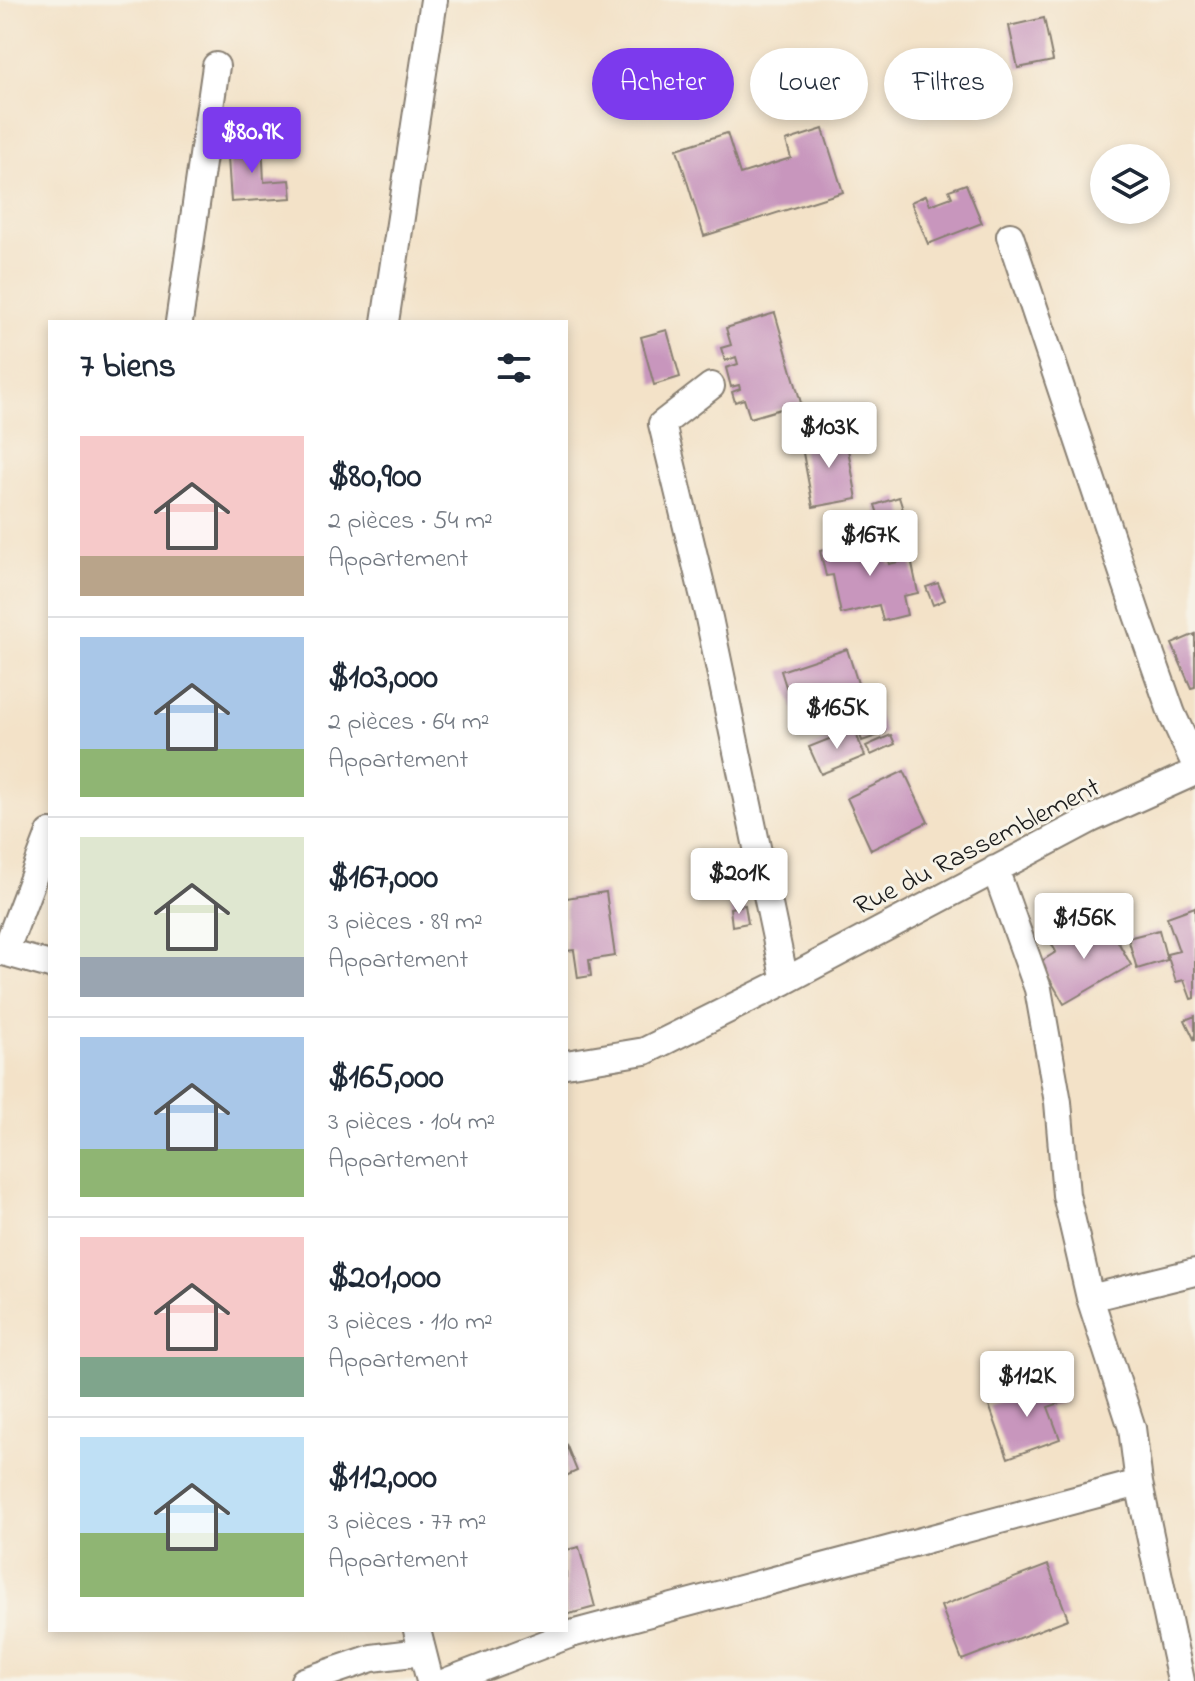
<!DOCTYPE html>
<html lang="fr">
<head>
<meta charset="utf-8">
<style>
	body { margin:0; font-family:"Indie Flower",sans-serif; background:#f6f6f7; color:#1f2937; height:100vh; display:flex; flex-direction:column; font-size:30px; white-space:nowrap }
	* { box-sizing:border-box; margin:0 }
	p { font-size:26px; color:#747a83 }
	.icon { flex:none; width:44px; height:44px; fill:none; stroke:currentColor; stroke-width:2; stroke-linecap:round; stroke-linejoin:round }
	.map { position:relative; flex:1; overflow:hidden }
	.sheet { position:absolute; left:48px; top:320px; width:520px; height:1312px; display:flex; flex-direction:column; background:#fff; border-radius:0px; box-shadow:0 4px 12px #0003 }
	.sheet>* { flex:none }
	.top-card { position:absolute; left:592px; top:48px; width:482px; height:72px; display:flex; gap:16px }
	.fabs { position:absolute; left:1090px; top:144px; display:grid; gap:16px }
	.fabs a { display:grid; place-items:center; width:80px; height:80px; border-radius:50%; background:#fff; box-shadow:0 4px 12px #0003; font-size:40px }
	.price { position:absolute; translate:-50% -68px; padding:0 18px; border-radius:8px; background:#fff; color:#222; font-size:26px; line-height:52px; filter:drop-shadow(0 2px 4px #0008) }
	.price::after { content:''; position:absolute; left:50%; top:48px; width:24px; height:18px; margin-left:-12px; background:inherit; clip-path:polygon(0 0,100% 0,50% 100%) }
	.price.active { background:#7c3aed; color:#fff }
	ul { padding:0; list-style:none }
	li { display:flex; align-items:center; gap:24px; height:200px; padding:0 32px }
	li+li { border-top:2px solid #e0e1e3 }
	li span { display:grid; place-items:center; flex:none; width:224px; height:160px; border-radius:0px; color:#555 }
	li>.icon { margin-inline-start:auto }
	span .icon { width:96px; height:96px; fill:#fffc; stroke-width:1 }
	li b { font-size:34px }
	h2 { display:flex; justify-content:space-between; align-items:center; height:96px; padding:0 32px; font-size:34px }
	.tag { padding:0 28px; border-radius:36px; background:#fff; box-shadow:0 4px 12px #0003; font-size:28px; line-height:72px }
	.tag.active { background:#7c3aed; color:#fff }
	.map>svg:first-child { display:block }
</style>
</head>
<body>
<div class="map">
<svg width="1195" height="1681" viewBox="0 0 1195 1681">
	<rect width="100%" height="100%" fill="#f7f3e8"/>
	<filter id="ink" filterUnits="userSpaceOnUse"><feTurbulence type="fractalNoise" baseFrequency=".0125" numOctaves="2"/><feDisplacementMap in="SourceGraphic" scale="16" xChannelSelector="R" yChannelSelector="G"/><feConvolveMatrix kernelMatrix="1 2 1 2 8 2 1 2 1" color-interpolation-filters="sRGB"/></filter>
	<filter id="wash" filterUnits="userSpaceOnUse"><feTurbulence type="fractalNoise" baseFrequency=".006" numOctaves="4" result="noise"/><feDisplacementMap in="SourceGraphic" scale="32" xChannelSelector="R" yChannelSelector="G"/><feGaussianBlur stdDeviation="1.8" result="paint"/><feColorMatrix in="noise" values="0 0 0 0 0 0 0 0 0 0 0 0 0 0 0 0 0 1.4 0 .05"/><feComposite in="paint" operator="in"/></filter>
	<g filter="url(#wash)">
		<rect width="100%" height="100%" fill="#f3e2c8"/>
		<g id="blocks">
			<path fill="#c896bd" d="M1044 18 1053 61 1018 68 1009 26Z
				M823 129 843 192 704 236 677 149 727 133 740 174 791 158 786 141Z
				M262 140 264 182 290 180 292 198 231 202 227 143Z
				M966 184 982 223 928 244 911 202 926 195 930 205 952 197 949 190Z
				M775 313 801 403 750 418 744 399 735 402 732 392 740 389 739 385 731 387 726 368 738 364 736 357 725 361 721 348 731 345 726 328Z
				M667 330 680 377 654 385 641 337Z
				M845 433 857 499 813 507 801 442Z
				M899 497 909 529 885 536 875 505Z
				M883 537 889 564 911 559 918 593 903 596 907 615 883 621 879 605 841 614 833 575 826 576 820 551Z
				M938 583 945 600 933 605 926 587Z
				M1195 634V687L1191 688 1172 644Z
				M847 649 862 696 796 718 781 671Z
				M872 697 885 733 862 741 850 705Z
				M854 729 865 756 821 774 809 747Z
				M891 735 895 744 871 755 866 746Z
				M904 771 928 822 871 850 847 798Z
				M606 892 615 956 589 960 591 976 578 978 574 950 566 951V898Z
				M745 905 748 923 732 926 730 908Z
				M1195 907V998L1191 999 1184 980 1176 982 1167 954 1179 951 1167 917Z
				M1107 922 1131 965 1064 1004 1040 962 1056 952 1051 943 1076 929 1081 937Z
				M1159 930 1167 960 1137 969 1128 938Z
				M1195 1016V1041L1185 1020Z
				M1055 1380 1063 1402 1048 1407 1060 1439 1008 1458 989 1405Z
				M566 1444 577 1471 566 1476Z
				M579 1547 595 1607 566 1615V1550Z
				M1048 1565 1068 1619 962 1660 941 1606Z"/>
		</g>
	</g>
	<g filter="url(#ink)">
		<use href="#blocks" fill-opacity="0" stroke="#887f72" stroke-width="2"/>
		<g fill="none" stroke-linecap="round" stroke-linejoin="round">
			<g stroke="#887f72" stroke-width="30">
				<path id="street" d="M1010 236 1137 615 1172 714 1195 764
					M179 322 216 66
					M385 322 434 0
					M711 386 662 424 709 618 785 981
					M995 869 1038 989 1058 1102 1066 1195 1090 1298 1132 1428 1139 1483 1181 1681
					M0 951 50 965
					M5 952 50 833
					M566 1064 645 1051 785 981 1091 819 1195 772
					M1090 1298 1195 1272
					M417 1630 430 1681
					M304 1681 372 1658 421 1652
					M448 1681 571 1634 1139 1483"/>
			</g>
			<use href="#street" stroke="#fff" stroke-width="26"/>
		</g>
	</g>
	<g text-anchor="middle" stroke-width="6" stroke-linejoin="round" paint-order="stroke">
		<g font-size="28" fill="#1c1c1c" stroke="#f7f3e8">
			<text transform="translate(976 845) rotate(-27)" y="10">Rue du Rassemblement</text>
		</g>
	</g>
</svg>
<div class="fabs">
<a><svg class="icon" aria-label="layers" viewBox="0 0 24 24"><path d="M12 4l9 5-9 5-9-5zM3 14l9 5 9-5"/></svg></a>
</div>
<b class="price active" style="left:252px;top:175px">$80.9K</b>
<b class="price" style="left:829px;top:470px">$103K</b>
<b class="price" style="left:870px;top:578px">$167K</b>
<b class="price" style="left:837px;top:751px">$165K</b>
<b class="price" style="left:739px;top:916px">$201K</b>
<b class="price" style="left:1084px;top:961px">$156K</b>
<b class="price" style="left:1027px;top:1419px">$112K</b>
<div class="top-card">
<a class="tag active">Acheter</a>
<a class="tag">Louer</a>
<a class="tag">Filtres</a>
</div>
<section class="sheet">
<h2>7 biens<svg class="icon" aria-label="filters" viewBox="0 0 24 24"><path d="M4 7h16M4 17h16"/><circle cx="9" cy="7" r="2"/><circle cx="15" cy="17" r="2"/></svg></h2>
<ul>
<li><span style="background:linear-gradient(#f6c9c9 75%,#b9a48a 0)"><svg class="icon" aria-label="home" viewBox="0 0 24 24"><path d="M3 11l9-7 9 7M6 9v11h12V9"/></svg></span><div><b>$80,900</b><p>2 pièces · 54 m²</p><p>Appartement</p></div></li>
<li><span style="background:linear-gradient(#a9c7e8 70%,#8fb573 0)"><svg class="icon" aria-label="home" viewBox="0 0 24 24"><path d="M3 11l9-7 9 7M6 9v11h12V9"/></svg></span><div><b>$103,000</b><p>2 pièces · 64 m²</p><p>Appartement</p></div></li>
<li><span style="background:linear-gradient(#dfe7d0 75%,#9aa5b1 0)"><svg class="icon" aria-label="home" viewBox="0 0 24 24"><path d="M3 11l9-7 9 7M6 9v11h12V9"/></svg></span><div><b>$167,000</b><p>3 pièces · 89 m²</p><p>Appartement</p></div></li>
<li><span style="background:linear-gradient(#a9c7e8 70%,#8fb573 0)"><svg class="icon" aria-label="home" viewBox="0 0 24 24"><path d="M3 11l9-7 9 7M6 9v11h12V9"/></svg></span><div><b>$165,000</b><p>3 pièces · 104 m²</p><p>Appartement</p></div></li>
<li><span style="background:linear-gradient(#f6c9c9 75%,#7fa58c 0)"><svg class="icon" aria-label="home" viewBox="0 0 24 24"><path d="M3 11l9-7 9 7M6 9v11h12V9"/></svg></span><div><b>$201,000</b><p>3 pièces · 110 m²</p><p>Appartement</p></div></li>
<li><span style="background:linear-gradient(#bfe0f5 60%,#8fb573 0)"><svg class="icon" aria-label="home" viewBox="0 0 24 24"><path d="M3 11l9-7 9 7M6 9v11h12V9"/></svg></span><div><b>$112,000</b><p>3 pièces · 77 m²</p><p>Appartement</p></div></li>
</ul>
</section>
</div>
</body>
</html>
